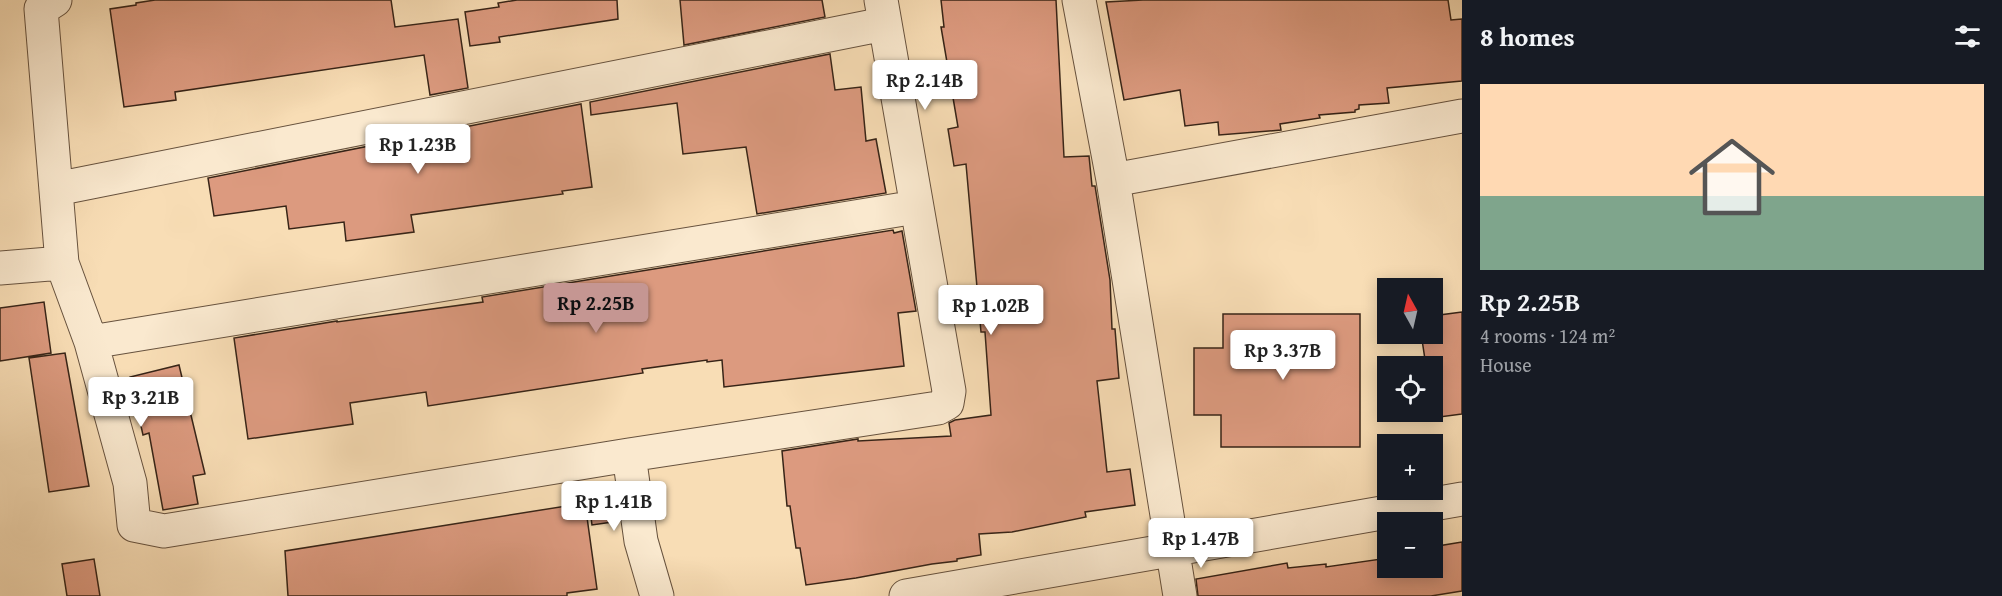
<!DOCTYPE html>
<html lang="en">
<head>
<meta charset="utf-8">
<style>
	body { margin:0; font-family:"Gentium Book Plus",serif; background:#20242c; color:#f1f3f6; height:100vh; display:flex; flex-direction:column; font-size:22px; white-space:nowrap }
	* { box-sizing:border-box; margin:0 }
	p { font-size:20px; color:#9ea1a6 }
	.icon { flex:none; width:33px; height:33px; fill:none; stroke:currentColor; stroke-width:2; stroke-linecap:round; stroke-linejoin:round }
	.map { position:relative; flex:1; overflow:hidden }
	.side { display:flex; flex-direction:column; background:#171b24; width:540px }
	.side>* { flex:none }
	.needle { width:39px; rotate:352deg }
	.tools { position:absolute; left:1377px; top:278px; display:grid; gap:12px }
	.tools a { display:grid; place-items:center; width:66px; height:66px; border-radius:0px; background:#171b24; box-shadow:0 3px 15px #0003; font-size:30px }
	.price { position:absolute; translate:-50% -51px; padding:0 14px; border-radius:6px; background:#fff; color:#222; font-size:20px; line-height:39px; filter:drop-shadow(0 2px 3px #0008) }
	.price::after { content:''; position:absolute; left:50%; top:36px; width:18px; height:14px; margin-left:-9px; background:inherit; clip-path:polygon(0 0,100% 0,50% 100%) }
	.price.on { background:#c59692; color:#111 }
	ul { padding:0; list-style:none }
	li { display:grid; align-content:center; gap:12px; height:318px; padding:0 18px }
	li+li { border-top:2px solid #363941 }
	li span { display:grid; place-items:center; height:186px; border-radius:0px; color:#555 }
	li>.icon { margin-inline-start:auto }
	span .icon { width:108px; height:108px; fill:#fffc; stroke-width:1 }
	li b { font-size:26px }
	h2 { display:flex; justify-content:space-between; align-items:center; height:72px; padding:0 18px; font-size:26px }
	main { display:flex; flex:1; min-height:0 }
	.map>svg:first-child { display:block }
</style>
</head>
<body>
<main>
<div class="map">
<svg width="1462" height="596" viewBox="0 0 1462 596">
	<rect width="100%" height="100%" fill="#f8ddb5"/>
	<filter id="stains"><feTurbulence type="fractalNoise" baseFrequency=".00333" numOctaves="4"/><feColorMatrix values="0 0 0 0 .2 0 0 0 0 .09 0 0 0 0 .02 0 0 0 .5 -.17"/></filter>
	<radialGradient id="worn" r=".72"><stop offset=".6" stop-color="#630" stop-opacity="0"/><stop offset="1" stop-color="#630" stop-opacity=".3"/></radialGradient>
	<path fill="#dc9a7f" stroke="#372417" stroke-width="1.5" d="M155 0H391L395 27 458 19 468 88 430 95 424 55 175 92 176 100 124 107 110 9 136 5V3Z
		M517 0H617L618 19 499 37 500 42 470 46 465 12 499 7 498 3Z
		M680 0H822L825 17 684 45Z
		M941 0H1056L1064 157 1089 156 1092 186H1095L1110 280 1112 329H1115L1119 378 1097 381 1107 472 1130 469 1135 505 1085 512 1086 517 1012 532 979 534 981 555 957 559V561L932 564 856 578 806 585 800 548H796L790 506H787L782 451 858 439V441L951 436 949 423 955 420 991 415 985 332H981L966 164 954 166 948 129 958 127 941 27H944Z
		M1143 0H1448L1451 20 1462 19V81L1387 88 1389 103 1359 105V109L1355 110V112L1319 115 1320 118 1280 124 1281 130 1219 135 1218 122 1185 126 1180 90 1124 100 1106 2Z
		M830 54 835 90 861 87 866 141 876 139 886 193 757 214 746 147 683 154 677 103 591 115 590 102Z
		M581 104 592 187 562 191 563 194 411 215 414 232 346 241 344 222 289 229 286 206 214 216 208 178Z
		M893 230 894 233 902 231 916 311 898 313 904 366 724 387 722 360 707 362V360L642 369 643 373 428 406 426 392 350 403 353 424 248 439 234 338 337 321V322L483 302 482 297Z
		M44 302 51 353 0 361V308Z
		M1462 312V414L1432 418V366H1426L1421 333H1432V316Z
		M1223 314H1360V447H1221V415H1194V348H1223Z
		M65 353 89 486 49 492 29 358Z
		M179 365 205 474 193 476 198 504 163 510 149 433 143 435 130 377Z
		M615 490 619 521 592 525 588 494Z
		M585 503 597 589 567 593V596H288L285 551Z
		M1462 542V591L1431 596H1198L1196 579 1287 563 1288 568 1326 564V567L1388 558V567H1432V547Z
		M94 559 100 596H67L62 564Z"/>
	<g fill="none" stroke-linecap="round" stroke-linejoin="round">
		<g stroke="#67523e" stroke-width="35">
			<path id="minor" d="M55 0 41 9 62 263 91 342 130 483 134 525 164 531 629 455 938 408 947 403 949 391 881 0
				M1079 0 1113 180 1180 596
				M1113 180 1462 116
				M56 189 884 24
				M0 268 62 263
				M91 342 916 207
				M629 455 641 541 657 596
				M906 596 1462 499"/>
		</g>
		<use href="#minor" stroke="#fae9cf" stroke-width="33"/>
	</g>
	<rect width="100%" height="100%" filter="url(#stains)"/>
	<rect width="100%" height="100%" fill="url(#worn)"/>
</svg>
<div class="tools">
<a><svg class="needle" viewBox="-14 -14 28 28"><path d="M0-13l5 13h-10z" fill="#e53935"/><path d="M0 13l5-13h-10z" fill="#9ea1a6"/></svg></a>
<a><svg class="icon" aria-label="locate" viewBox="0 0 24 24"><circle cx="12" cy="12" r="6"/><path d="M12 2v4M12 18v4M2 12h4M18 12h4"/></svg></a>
<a>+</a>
<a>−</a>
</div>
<b class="price" style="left:925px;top:111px">Rp 2.14B</b>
<b class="price" style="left:418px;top:175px">Rp 1.23B</b>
<b class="price on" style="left:596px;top:334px">Rp 2.25B</b>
<b class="price" style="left:991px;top:336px">Rp 1.02B</b>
<b class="price" style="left:1283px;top:381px">Rp 3.37B</b>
<b class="price" style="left:141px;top:428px">Rp 3.21B</b>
<b class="price" style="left:614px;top:532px">Rp 1.41B</b>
<b class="price" style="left:1201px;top:569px">Rp 1.47B</b>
</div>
<section class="side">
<h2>8 homes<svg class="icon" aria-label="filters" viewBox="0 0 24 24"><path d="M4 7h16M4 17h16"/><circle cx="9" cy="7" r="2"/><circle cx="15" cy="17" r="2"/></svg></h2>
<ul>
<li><span style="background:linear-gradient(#ffd9b3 60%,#7fa58c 0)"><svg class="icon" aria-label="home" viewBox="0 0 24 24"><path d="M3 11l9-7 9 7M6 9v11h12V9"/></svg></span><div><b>Rp 2.25B</b><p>4 rooms · 124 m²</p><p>House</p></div></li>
</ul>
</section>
</main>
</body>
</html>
